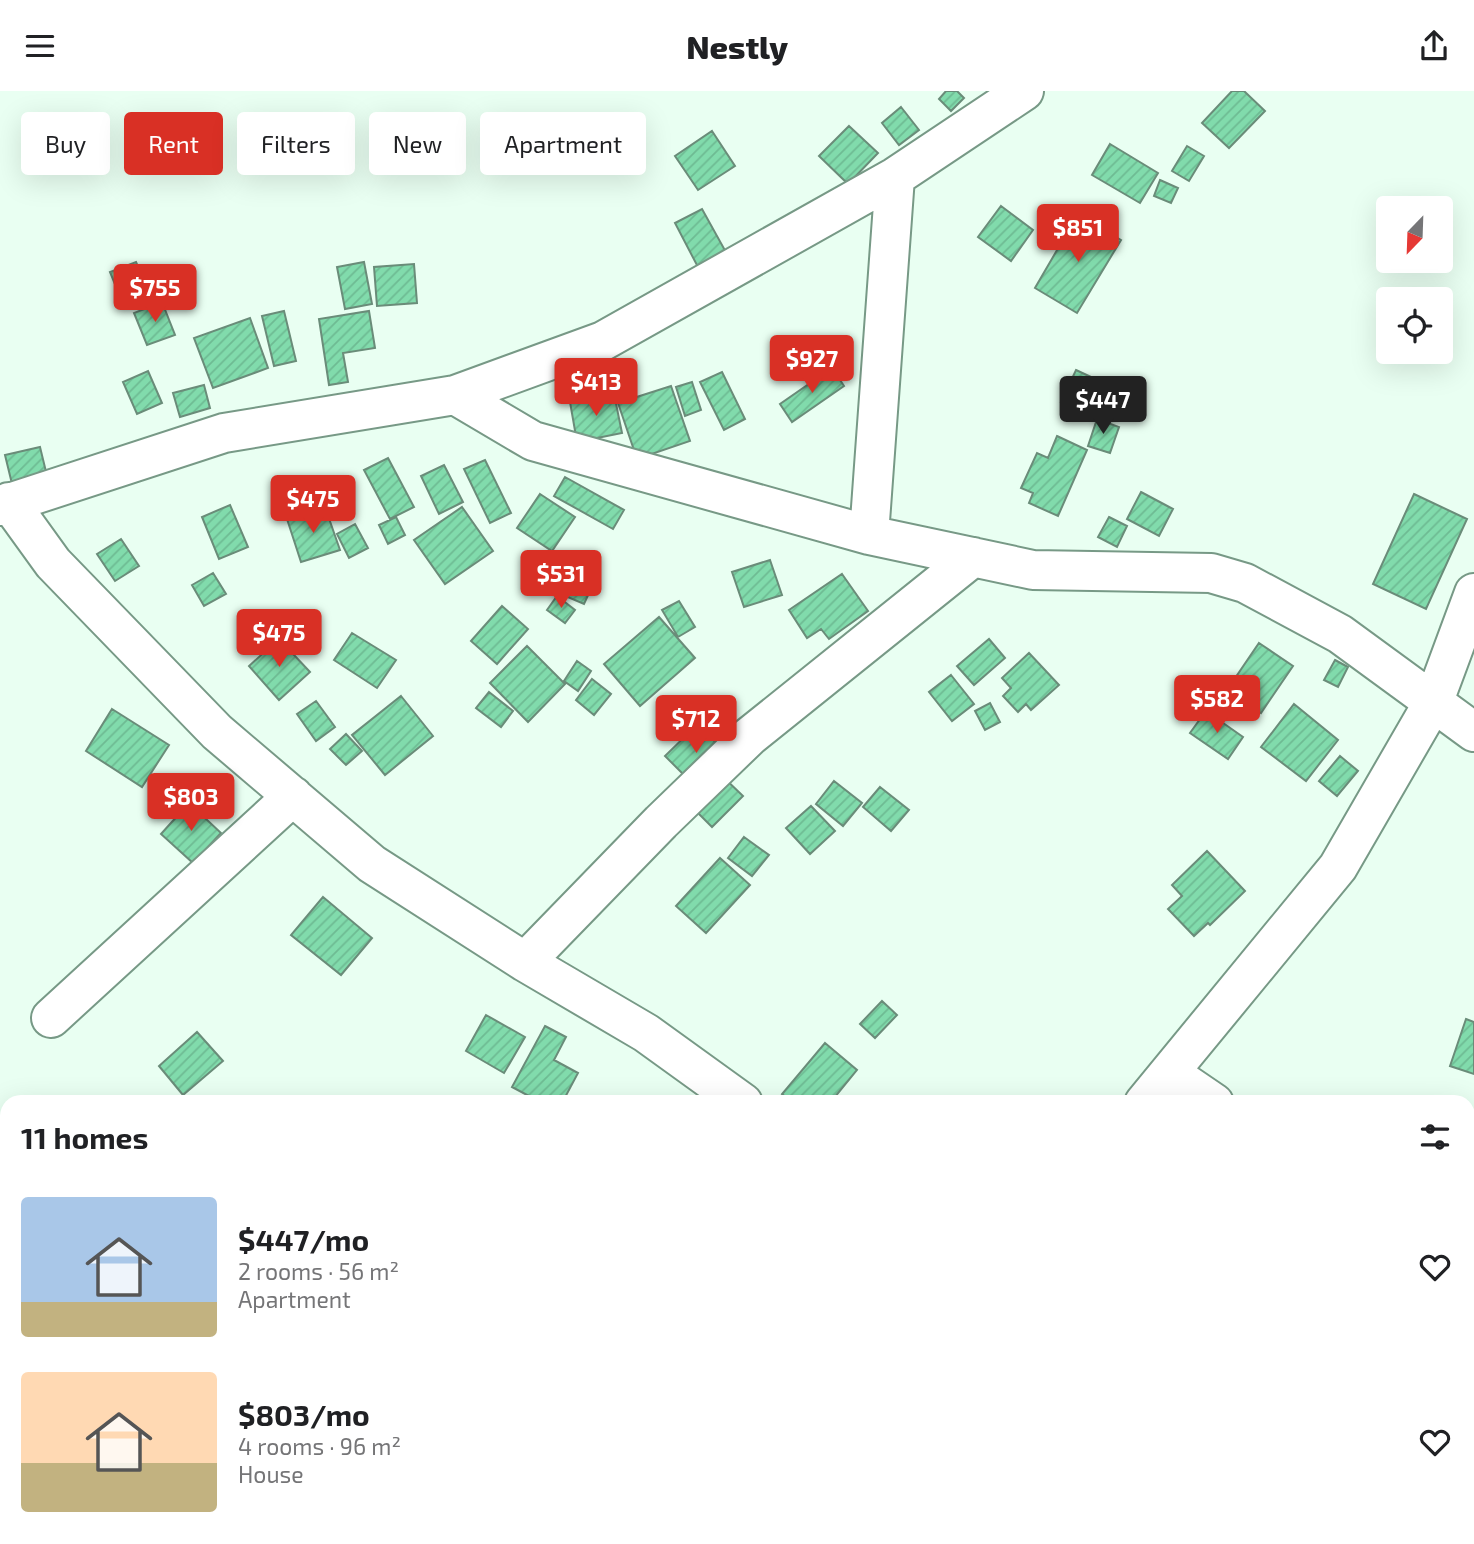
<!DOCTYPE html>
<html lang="en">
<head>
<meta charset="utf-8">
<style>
	body { margin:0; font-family:"Exo 2",sans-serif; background:#f6f6f6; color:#202124; height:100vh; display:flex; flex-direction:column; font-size:26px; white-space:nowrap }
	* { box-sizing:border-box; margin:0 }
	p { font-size:23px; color:#757577 }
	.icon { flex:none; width:38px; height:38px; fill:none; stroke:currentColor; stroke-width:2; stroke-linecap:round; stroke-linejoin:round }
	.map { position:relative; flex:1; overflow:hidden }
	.sheet { position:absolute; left:0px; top:1004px; width:1475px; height:450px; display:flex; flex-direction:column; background:#fff; border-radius:21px 21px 0 0; box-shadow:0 7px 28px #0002 }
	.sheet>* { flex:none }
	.guide { position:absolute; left:21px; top:21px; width:700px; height:63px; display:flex; gap:14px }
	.needle { width:46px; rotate:203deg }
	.fabs { position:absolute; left:1376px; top:105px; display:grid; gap:14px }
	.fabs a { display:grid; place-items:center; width:77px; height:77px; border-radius:7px; background:#fff; box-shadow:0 7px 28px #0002; font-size:35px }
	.price { position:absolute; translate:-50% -60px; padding:0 16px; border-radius:7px; background:#d93025; color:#fff; font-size:23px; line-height:46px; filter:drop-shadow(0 2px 4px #0008) }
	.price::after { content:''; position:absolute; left:50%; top:42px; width:21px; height:16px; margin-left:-10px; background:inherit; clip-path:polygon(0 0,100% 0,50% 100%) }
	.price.on { background:#222; color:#fff }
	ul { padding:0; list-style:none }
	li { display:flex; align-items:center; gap:21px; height:175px; padding:0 21px }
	li span { display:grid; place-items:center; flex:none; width:196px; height:140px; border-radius:7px; color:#555 }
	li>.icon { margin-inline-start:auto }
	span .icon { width:84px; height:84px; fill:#fffc; stroke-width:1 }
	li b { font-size:30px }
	h2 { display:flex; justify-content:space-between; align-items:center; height:84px; padding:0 21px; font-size:30px }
	.tag { padding:0 24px; border-radius:7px; background:#fff; box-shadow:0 7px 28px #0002; font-size:24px; line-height:63px }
	.tag.on { background:#d93025; color:#fff }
	header { display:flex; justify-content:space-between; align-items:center; height:91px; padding:0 21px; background:#fff; font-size:32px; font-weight:800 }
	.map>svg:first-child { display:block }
</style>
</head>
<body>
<header><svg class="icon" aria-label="menu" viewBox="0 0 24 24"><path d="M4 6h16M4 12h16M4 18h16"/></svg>Nestly<svg class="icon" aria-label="share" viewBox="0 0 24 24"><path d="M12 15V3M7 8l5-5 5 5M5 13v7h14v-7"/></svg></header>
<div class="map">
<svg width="1474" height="1453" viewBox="0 0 1474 1453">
	<defs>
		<pattern id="building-hatch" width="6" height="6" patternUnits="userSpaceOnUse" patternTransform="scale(1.75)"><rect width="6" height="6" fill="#81dbac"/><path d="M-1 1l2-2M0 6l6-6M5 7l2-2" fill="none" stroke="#6ebb93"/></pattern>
	</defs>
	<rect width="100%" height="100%" fill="#e9fff2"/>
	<path fill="url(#building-hatch)" stroke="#6a8c79" stroke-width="2" d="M946 0H957L964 7 951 20 939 8Z
		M1232 0H1244L1265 20 1229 57 1202 32Z
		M901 16 919 39 899 54 882 32Z
		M849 35 878 62 848 93 819 65Z
		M712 40 735 75 698 99 675 65Z
		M1110 53 1158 82 1140 112 1092 84Z
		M1187 55 1204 65 1189 90 1172 80Z
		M1160 89 1178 97 1171 112 1154 105Z
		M1001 115 1033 139 1011 170 978 146Z
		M702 118 727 163 699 178 675 132Z
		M1078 123 1121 149 1077 222 1035 197Z
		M136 171 149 202 123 213 110 181Z
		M364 171 372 213 345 218 337 176Z
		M414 173 417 212 377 215 374 176Z
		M162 211 175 244 147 254 134 222Z
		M284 220 296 270 274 275 262 225Z
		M369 220 375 257 343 262 348 291 329 294 319 228Z
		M250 227 268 277 213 297 194 247Z
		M832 277 844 295 792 331 780 313Z
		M1076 279 1104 292 1089 324 1061 311Z
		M148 280 162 312 137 323 123 291Z
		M722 281 745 328 724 339 700 291Z
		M692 291 701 319 685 325 676 296Z
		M204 294 210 317 180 326 173 302Z
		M671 295 690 350 637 368 618 312Z
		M614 303 622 342 577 351 570 311Z
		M1097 328 1119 336 1110 362 1088 355Z
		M1057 345 1087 359 1058 425 1029 412 1033 402 1021 397 1037 362 1048 367Z
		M40 356 48 389 13 397 5 364Z
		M388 367 414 416 390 428 364 379Z
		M485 369 511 422 490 432 464 378Z
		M444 374 463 411 439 423 421 385Z
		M565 386 624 419 613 438 554 405Z
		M1141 401 1173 418 1159 445 1127 428Z
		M540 403 575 426 552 460 517 437Z
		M1414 403 1467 428 1426 518 1373 493Z
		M230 414 248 456 219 468 202 426Z
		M325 416 340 459 301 471 287 428Z
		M462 416 493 460 445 493 414 449Z
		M396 426 405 444 388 453 379 434Z
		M1109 426 1127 435 1117 456 1098 446Z
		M355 433 368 457 349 467 337 443Z
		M121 448 139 475 115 490 97 463Z
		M770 469 782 504 744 516 732 481Z
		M213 482 226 503 204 515 192 494Z
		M842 483 868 520 829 548 821 538 807 547 789 519Z
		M570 491 590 500 584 513 563 504Z
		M557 505 575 519 565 532 547 519Z
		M679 510 695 536 678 546 662 519Z
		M502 515 528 538 497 573 471 550Z
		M659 526 695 567 640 615 604 573Z
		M352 542 396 569 377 597 334 569Z
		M279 548 310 581 279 609 249 575Z
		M989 548 1005 567 974 594 957 575Z
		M1259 552 1293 575 1261 622 1227 599Z
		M527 555 565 593 528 631 490 592Z
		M1029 562 1059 594 1031 619 1026 613 1018 621 1003 605 1011 597 1002 587Z
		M1335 569 1348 576 1338 596 1324 589Z
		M577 570 591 580 578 600 564 590Z
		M951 584 974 613 952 630 929 601Z
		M592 588 611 603 594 624 576 609Z
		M489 601 513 620 501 636 476 617Z
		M401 605 433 645 385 684 352 644Z
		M316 610 335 636 316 650 297 623Z
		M990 612 1000 631 985 639 975 620Z
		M1294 613 1338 649 1306 690 1261 656Z
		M112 618 169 654 142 696 86 660Z
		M1206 620 1243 646 1228 668 1190 642Z
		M698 633 726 662 694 694 665 665Z
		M346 643 362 660 346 674 330 658Z
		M1340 665 1358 680 1337 705 1319 690Z
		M719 682 743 705 712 736 689 713Z
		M834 690 862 712 843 735 816 713Z
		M880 696 909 719 891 740 863 716Z
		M189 712 221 742 193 772 161 743Z
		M811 715 835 740 810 763 786 737Z
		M744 746 769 764 752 785 728 767Z
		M1207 760 1245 800 1210 834 1208 832 1194 845 1168 818 1182 805 1172 794Z
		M720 767 750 794 706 842 676 815Z
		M323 806 372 847 341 884 291 844Z
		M882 910 897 924 875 947 860 933Z
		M486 924 525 946 504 982 466 960Z
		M1466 928 1474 931V983L1450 975Z
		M545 935 566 946 554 969 578 982 562 1012H542L512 996Z
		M197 941 223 970 183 1004 159 975Z
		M825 952 857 979 830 1012H793L782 1003Z
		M1245 1447H1305L1300 1453H1240Z"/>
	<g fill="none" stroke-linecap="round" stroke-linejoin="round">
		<g stroke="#779986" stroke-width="42">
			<path id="minor" d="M455 304 533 350 869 444 1033 479 1211 482 1245 492 1340 543 1474 641
				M9 411 53 472 217 641 372 773 525 871 646 942 743 1012
				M0 415 224 342 455 304 603 250 895 86 1024 0
				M869 444 895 86
				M525 871 661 731 750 645 973 466
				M51 927 293 705
				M1170 982 1214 1012
				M1144 1012 1338 776 1434 610 1474 502
				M1468 1153 1474 1146
				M751 1453 755 1447
				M1348 1453 1350 1447"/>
		</g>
		<use href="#minor" stroke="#fff" stroke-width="38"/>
	</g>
</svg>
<div class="fabs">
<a><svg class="needle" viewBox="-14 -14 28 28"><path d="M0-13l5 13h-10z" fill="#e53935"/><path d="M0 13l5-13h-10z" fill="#757577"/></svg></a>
<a><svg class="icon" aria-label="locate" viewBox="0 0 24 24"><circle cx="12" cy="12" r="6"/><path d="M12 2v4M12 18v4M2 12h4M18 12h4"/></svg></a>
</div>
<b class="price" style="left:1078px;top:173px">$851</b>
<b class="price" style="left:155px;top:233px">$755</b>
<b class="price" style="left:812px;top:304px">$927</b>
<b class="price" style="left:596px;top:327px">$413</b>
<b class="price on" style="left:1103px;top:345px">$447</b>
<b class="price" style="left:313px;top:444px">$475</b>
<b class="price" style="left:561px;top:519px">$531</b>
<b class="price" style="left:279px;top:578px">$475</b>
<b class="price" style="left:1217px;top:644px">$582</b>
<b class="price" style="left:696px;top:664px">$712</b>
<b class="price" style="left:191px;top:742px">$803</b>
<div class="guide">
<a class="tag">Buy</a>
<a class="tag on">Rent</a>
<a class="tag">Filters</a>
<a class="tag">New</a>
<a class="tag">Apartment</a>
</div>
<section class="sheet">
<h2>11 homes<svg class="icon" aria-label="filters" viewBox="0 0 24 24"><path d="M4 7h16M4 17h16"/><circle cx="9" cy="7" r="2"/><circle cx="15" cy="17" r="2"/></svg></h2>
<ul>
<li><span style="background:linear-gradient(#a9c7e8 75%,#c2b280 0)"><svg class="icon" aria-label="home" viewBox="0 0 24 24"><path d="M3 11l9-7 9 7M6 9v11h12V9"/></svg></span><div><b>$447/mo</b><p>2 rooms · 56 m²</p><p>Apartment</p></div><svg class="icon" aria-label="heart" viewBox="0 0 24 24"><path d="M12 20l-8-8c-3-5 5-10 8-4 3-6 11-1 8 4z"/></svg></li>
<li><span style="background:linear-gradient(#ffd9b3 65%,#c2b280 0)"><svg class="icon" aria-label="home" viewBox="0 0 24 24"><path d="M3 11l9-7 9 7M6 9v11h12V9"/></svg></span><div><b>$803/mo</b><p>4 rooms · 96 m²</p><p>House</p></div><svg class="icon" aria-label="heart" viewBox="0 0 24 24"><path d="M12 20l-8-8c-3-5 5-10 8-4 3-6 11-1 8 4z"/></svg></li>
</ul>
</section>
</div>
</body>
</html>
